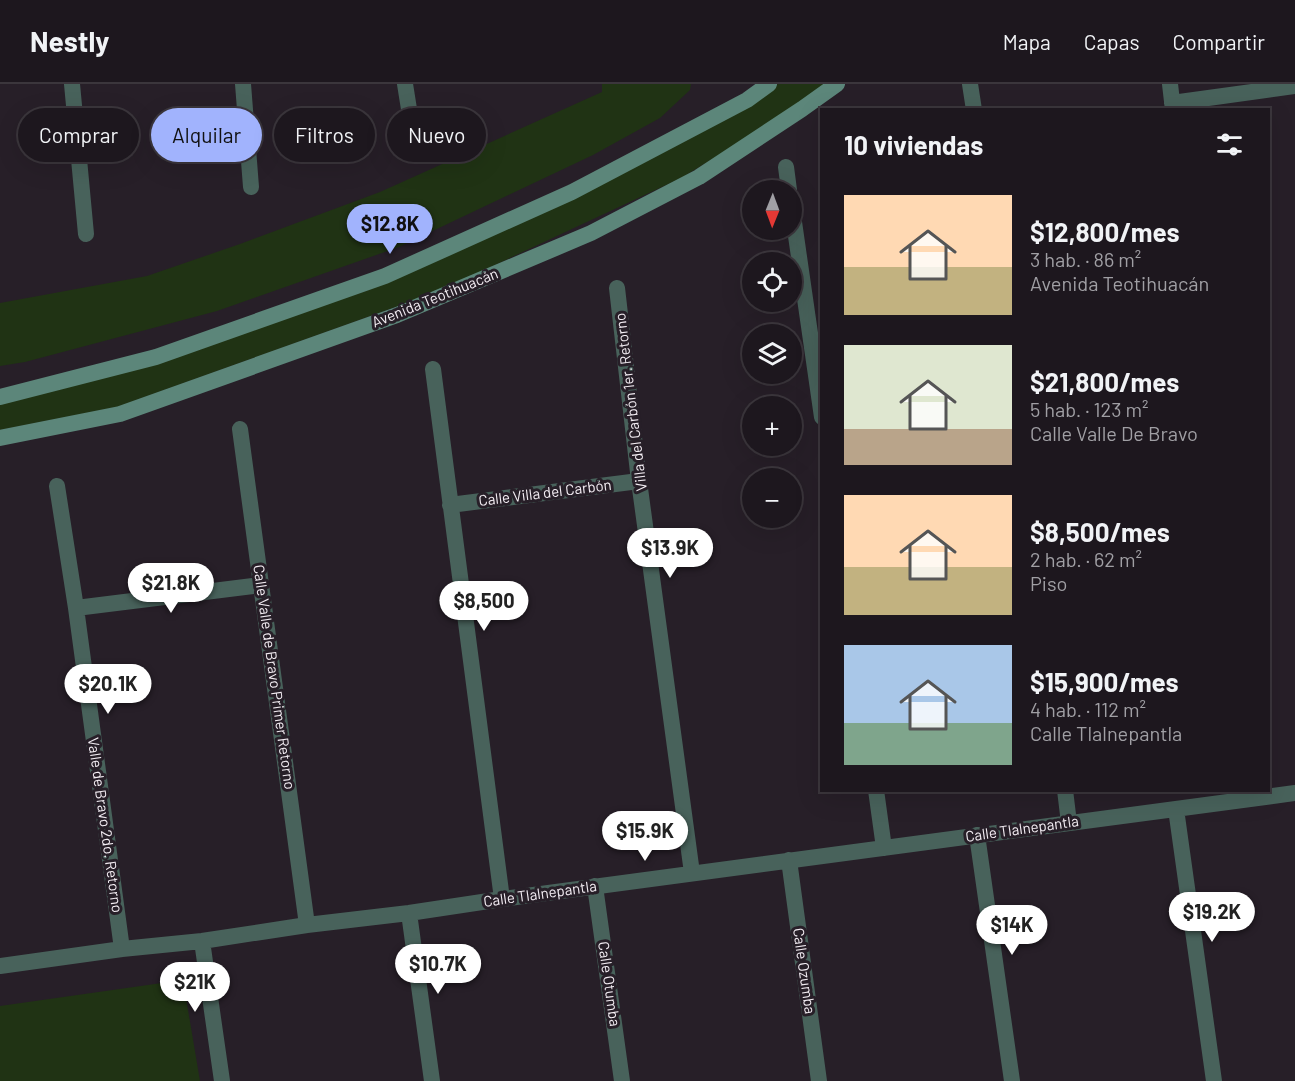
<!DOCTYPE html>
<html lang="es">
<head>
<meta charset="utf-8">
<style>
	body { margin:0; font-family:Barlow,sans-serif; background:#2a242b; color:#f1f3f6; height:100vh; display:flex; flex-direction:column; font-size:22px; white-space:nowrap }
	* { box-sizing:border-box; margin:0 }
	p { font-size:20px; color:#a09fa4 }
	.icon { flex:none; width:33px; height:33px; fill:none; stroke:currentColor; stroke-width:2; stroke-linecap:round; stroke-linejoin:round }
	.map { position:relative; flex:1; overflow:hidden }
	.side { position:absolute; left:820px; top:24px; width:450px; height:684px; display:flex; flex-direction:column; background:#1d171e; border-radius:0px; box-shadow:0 6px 24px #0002,0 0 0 2px #3b363c }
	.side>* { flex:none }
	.hud { position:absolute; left:18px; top:24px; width:570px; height:54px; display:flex; gap:12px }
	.needle { width:39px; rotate:181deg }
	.fabs { position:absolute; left:742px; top:96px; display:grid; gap:12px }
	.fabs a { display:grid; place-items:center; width:60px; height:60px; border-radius:50%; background:#1d171e; box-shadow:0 6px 24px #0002,0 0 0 2px #3b363c; font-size:30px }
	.price { position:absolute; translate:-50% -51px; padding:0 14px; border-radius:21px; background:#fff; color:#222; font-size:20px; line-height:39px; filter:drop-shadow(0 2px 3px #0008) }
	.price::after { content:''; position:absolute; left:50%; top:36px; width:18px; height:14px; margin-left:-9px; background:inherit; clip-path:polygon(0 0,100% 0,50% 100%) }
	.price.active { background:#a1b3fd; color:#111 }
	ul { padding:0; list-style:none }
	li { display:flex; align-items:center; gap:18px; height:150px; padding:0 24px }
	li span { display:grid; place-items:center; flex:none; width:168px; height:120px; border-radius:0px; color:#555 }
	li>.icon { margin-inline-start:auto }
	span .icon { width:72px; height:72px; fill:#fffc; stroke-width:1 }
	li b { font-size:26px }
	h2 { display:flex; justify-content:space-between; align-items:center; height:72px; padding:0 24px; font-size:26px }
	.tag { padding:0 21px; border-radius:27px; background:#1d171e; box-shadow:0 6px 24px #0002,0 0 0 2px #3b363c; font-size:21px; line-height:54px }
	.tag.active { background:#a1b3fd; color:#111 }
	header { display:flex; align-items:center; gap:36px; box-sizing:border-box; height:84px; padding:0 30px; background:#1d171e; border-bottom:2px solid #3b363c }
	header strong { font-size:28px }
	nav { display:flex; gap:33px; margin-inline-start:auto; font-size:21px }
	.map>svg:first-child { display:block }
</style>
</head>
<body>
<header>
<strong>Nestly</strong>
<nav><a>Mapa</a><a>Capas</a><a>Compartir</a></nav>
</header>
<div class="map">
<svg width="1295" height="997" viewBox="0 0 1295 997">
	<rect width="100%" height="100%" fill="#271f28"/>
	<path fill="#203314" d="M602 0H691L690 6 660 34 593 71 399 163 217 227 25 278 0 282V219L147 192 240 160 380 108 602 8Z
		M778 0H825L778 35 681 94 437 208 117 323 0 346V320L366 207 761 13Z
		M183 896 200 997H0V922Z"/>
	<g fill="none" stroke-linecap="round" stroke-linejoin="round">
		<path stroke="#48625b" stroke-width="16" d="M72 0 86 150
			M243 0 251 103
			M405 0 412 44
			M970 0 974 26
			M1170 0 1173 26
			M1172 19 1295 2
			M786 83 789 106
			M792 124 822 333
			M617 204 639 397 692 789
			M433 285 502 815
			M240 345 307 841
			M57 402 76 524 122 865
			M450 421 639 397
			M76 524 261 501
			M876 706 884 764
			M1065 706 1069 739
			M1176 725 1214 997
			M977 751 1012 997
			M789 776 819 997
			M595 802 622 997
			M409 829 432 997
			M202 857 222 997
			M0 882 122 865 202 857 307 841 409 829 502 815 1295 709"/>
		<path stroke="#5c867a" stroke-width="16" d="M0 313 156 273 385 192 572 108 747 16 769 0
			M0 354 120 330 397 231 591 149 699 93 802 25 837 0"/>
	</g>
	<g text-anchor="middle" stroke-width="6" stroke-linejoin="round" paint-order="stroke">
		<g font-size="15" fill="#f4eef4" stroke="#271f28">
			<text transform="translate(435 214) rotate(-22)" y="5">Avenida Teotihuacán</text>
			<text transform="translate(631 318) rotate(-97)" y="5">Villa del Carbón 1er. Retorno</text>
			<text transform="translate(545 409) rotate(-7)" y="5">Calle Villa del Carbón</text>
			<text transform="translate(274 593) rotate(82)" y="5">Calle Valle de Bravo Primer Retorno</text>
			<text transform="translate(105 741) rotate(82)" y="5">Valle de Bravo 2do. Retorno</text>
			<text transform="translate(1022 745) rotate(-8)" y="5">Calle Tlalnepantla</text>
			<text transform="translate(540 810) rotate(-8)" y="5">Calle Tlalnepantla</text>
			<text transform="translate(804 887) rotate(82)" y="5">Calle Ozumba</text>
			<text transform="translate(609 900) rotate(82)" y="5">Calle Otumba</text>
		</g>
	</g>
</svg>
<div class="fabs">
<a><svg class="needle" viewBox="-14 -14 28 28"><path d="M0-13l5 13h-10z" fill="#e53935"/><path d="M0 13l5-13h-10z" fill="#a09fa4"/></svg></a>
<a><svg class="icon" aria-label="locate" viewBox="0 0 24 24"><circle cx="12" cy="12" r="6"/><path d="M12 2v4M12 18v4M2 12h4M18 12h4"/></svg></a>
<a><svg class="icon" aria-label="layers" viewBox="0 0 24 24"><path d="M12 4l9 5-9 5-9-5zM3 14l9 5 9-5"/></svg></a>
<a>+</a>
<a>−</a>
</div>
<b class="price active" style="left:390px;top:171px">$12.8K</b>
<b class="price" style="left:670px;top:495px">$13.9K</b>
<b class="price" style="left:171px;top:530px">$21.8K</b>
<b class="price" style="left:484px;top:548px">$8,500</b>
<b class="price" style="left:108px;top:631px">$20.1K</b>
<b class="price" style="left:645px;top:778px">$15.9K</b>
<b class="price" style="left:1212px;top:859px">$19.2K</b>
<b class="price" style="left:1012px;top:872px">$14K</b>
<b class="price" style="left:438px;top:911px">$10.7K</b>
<b class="price" style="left:195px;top:929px">$21K</b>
<div class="hud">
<a class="tag">Comprar</a>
<a class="tag active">Alquilar</a>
<a class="tag">Filtros</a>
<a class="tag">Nuevo</a>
</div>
<section class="side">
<h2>10 viviendas<svg class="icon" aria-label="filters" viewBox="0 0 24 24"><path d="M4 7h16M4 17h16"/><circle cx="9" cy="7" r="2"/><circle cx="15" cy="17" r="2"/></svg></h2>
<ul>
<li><span style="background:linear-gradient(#ffd9b3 60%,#c2b280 0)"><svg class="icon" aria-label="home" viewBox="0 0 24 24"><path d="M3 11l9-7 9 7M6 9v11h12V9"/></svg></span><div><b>$12,800/mes</b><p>3 hab. · 86 m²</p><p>Avenida Teotihuacán</p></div></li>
<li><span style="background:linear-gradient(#dfe7d0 70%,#b9a48a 0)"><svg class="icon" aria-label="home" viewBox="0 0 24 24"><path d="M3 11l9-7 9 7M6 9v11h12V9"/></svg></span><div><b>$21,800/mes</b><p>5 hab. · 123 m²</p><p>Calle Valle De Bravo</p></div></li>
<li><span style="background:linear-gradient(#ffd9b3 60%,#c2b280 0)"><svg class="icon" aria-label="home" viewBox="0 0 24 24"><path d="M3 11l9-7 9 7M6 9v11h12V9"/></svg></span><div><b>$8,500/mes</b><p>2 hab. · 62 m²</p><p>Piso</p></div></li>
<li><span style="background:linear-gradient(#a9c7e8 65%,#7fa58c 0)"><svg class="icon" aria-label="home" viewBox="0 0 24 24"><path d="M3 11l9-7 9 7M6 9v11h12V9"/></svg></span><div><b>$15,900/mes</b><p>4 hab. · 112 m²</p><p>Calle Tlalnepantla</p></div></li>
</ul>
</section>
</div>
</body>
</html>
